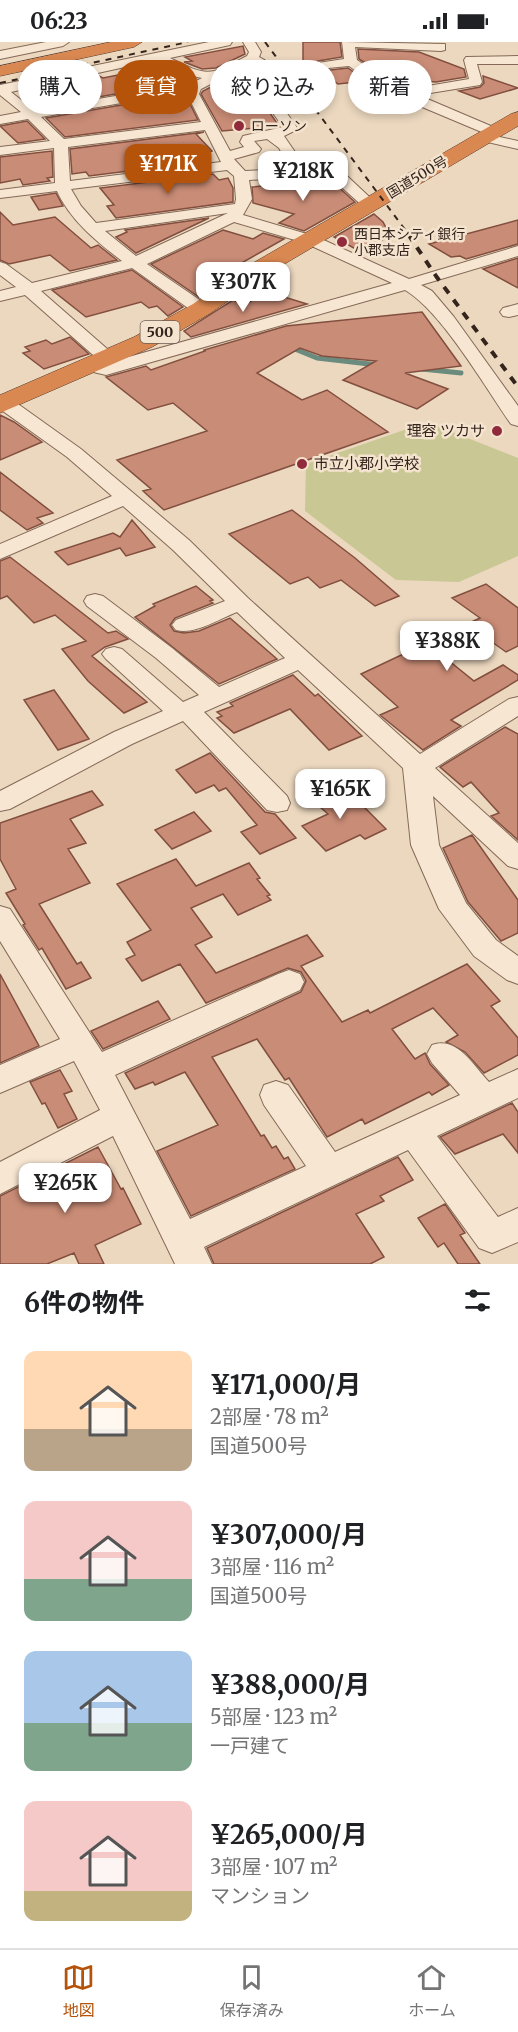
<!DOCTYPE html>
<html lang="ja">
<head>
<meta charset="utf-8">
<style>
	body { margin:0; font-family:Merriweather,"Noto Sans JP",serif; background:#f2f2f2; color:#202124; height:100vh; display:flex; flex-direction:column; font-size:22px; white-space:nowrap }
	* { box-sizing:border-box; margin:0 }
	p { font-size:20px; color:#757577 }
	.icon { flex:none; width:33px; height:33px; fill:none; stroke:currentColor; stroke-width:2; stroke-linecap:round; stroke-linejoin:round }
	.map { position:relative; height:1222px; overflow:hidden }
	.details { display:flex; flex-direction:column; background:#fff; flex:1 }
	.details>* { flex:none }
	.hud { position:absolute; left:18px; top:18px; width:483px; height:54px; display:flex; gap:12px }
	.price { position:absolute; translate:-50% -51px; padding:0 14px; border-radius:12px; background:#fff; color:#222; font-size:20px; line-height:39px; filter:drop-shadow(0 2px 3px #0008) }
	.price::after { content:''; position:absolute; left:50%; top:36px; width:18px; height:14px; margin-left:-9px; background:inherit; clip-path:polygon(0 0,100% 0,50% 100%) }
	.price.on { background:#b45309; color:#fff }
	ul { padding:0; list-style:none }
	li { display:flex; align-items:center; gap:18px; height:150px; padding:0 24px }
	li span { display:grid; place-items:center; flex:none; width:168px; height:120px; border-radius:12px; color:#555 }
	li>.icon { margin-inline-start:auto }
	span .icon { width:72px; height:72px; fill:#fffc; stroke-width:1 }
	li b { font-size:26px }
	h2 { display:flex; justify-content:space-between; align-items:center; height:72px; padding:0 24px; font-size:26px }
	.chip { padding:0 21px; border-radius:27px; background:#fff; box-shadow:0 3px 9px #0003; font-size:21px; line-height:54px }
	.chip.on { background:#b45309; color:#fff }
	.status { display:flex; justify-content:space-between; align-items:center; height:42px; padding:0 30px; background:#fff; direction:ltr }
	.status svg { height:16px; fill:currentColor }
	.menu { display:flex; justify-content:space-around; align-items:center; height:84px; border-top:2px solid #e0e0e0; background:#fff; font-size:16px; color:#757577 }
	.menu a { display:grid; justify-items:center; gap:3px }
	.menu .on { color:#b45309 }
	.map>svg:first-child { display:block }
</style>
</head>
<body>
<div class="status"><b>06:23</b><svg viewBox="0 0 49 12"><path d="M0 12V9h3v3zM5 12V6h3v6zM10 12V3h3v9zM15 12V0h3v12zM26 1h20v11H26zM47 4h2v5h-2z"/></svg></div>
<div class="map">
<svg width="518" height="1222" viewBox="0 0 518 1222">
	<rect width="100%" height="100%" fill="#ecd8bf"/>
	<path fill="#c9c794" d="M427 380 518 416V514L459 540 396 538 305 469 306 422Z"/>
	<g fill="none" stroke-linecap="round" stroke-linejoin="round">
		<path stroke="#6a8b7e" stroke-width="5" d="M290 305 317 316 378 323
			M422 327 461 331"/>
	</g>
	<path fill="#c98c76" stroke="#824f3f" stroke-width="1.5" d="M303 0H340L342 15 318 19 314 24 309 25 303 20Z
		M243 4 245 12 216 26 202 27 184 20 192 19 185 15Z
		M358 7 419 10 464 27 466 35 436 40 424 39 406 30 384 33 359 17Z
		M164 24 181 34 195 37 189 40 186 46 127 50 35 66 26 59 69 51 54 43 97 33 103 36Z
		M250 25 257 26 263 42H258L262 47H258L264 56 263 61 279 84 222 89 201 52 203 49Z
		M348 26 366 39 338 42 321 29Z
		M483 34 518 46 480 57 459 49 480 45 484 41Z
		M188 58 198 78 65 95 46 76 127 62Z
		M27 79 45 97 18 101 0 84Z
		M204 90 196 92 212 109 197 117 201 120 89 134 86 130 72 132 70 107Z
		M52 109 53 135 47 136 50 139 23 143 20 137 0 141V115Z
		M213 132 219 138 228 136 233 146V160L116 176 107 164 114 163 100 146Z
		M309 140 336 143 355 160 304 189 279 181 294 172 253 161 252 145Z
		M56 151 63 164 39 168 31 155Z
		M0 170 13 183 55 175 91 206 98 203 117 218 70 229 50 213 9 222 0 218Z
		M374 172 383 180 390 193 371 205 359 209 334 195Z
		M209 176 136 211 116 195 127 190 125 188Z
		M518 178V202L466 217 460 214 451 215 429 202Z
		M223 188 253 197 263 191 284 197 215 236 219 238 203 246 209 248 199 255 151 222Z
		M518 216V246L483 227Z
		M132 228 183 265 168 274 157 264 149 266 141 260 86 275 52 248Z
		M268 250 307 262 191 295 184 289 233 258 244 263Z
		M422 270 461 324 405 331 448 347 417 367 343 338 376 319 322 314 300 306 257 331 302 358 327 348 388 390 164 468 143 449 151 447 117 418 207 389 173 361 148 368 106 335 146 324 151 328 205 309 204 308 286 284Z
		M70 295 89 312 44 327 23 311 30 309 25 305 46 298 52 302Z
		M0 373 14 380 42 400 0 418Z
		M0 430 53 471 37 476 43 481 27 488 0 468Z
		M292 468 355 516 399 554 375 564 341 538 320 546 308 535 290 542 229 492Z
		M132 478 155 505 126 514 120 506 68 523 55 510 113 491 120 495Z
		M10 515 108 591 116 589 128 597 105 605 92 614 147 660 124 671 88 639 62 607 86 599 55 573 34 581 7 554 0 557V519Z
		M486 542 518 566V604L506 610 485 595 443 614 474 639 503 623 518 633V638L451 678 461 684 423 708 380 673 398 665 361 632 480 576 452 556Z
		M196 544 213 558 210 559 213 561 175 576 170 583 174 589 184 591 199 589 230 576 277 617 219 642 135 575 155 564 153 562Z
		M293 633 315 654 318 652 362 694 329 708 290 667 234 691 217 676 222 674 217 670 233 664 230 661Z
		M54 648 89 697 58 708 24 658Z
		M505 685 518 692V798L491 774 499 771 471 740 463 745 440 725Z
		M210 711 265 770 275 772 296 796 260 812 241 790 257 783 226 746 219 749 214 743 196 751 176 728Z
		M319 742 345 764 357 758 386 787 365 797 360 793 326 809 302 784 328 772 303 750Z
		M92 749 103 763 70 777 86 801 68 807 90 841 39 862 77 922 81 920 91 936 66 947 42 906 39 908 23 883 25 882 6 851 16 847 0 817V781Z
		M194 770 211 789 172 807 155 788Z
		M472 793 518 858V891L501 899 468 860 443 806Z
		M176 817 196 844 249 821 260 836 257 837 270 853 267 854 271 858 238 873 223 852 191 866 212 895 195 903 216 931 307 893 323 914 301 924 342 980 368 968 370 971 467 922 500 959 491 964 518 996V1013L484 1031 465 1010 446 1000 458 993 433 966 392 987 415 1017 425 1011 430 1022 449 1043 432 1053 429 1050 365 1082 362 1077 327 1095 289 1036 285 1038 257 997 212 1015 261 1094 264 1093 272 1106 276 1104 284 1117 288 1115 295 1127 191 1174 157 1109 218 1083 185 1030 155 1043 153 1040 135 1047 125 1031 301 950 306 939 301 930 288 926 206 961 180 922 142 939 126 917 135 913 127 900 151 888 117 842Z
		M0 932 39 1004 0 1021Z
		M158 959 170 977 103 1007 91 989Z
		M60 1028 72 1049 64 1052 77 1077 58 1086 45 1061 42 1062 30 1040Z
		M512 1061 518 1070V1111L503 1092 455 1112 440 1095Z
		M98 1105 121 1147 123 1146 141 1182 95 1203 104 1222H79L74 1211 47 1222H0V1154Z
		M398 1115 413 1138 380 1154 384 1159 356 1172 384 1215 370 1222H214L207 1206Z
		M445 1162 465 1191 460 1193 480 1222H458L444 1201 438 1205 418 1176Z"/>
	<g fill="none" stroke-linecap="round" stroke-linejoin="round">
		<g stroke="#846958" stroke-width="2">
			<path id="minor" d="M46 0H69L63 4 0 17V9Z
				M209 0H232L230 3 170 16C209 36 210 33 247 14L249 10 243 0H255L261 10 259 15C275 22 282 42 279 60L298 87 284 94 306 126 305 129 322 133H346L379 164 376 167H366L337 141H322L296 135 249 138 252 157 243 173 317 195 409 237 518 204V214L421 243 432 249 454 275 518 364V384L511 382C485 345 442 270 405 248L106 333 85 328 82 324 85 320 91 319 106 321 101 320 25 253 0 259V249L16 245 0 233V220L6 222 32 241 122 219C97 200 70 178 57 149L0 156V148L55 141 54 106 0 113V105L50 99 28 77 0 82V74L21 70 0 53V43ZM157 18 182 32 202 36 190 42 188 48 127 52 34 68 11 50ZM252 21 259 24 268 49 265 60 283 85 243 94 240 100 244 105 230 109 199 52 201 47ZM189 56 201 80 64 97 41 75 127 60ZM205 88 221 120 70 139 68 105ZM267 97 279 106 291 127 245 129 234 117 259 110 261 107 254 99ZM227 128 234 134 236 157 235 162 96 181 81 164 71 147ZM228 171 136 214 105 189ZM234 180 305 201 392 241 114 319 116 316 113 312 41 249 132 226 195 271H207L210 267 207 263 147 222Z
				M342 0 445 2V8L441 9 355 5 357 18 394 43 404 48 469 37 464 18 466 15 518 14V22H477L482 40 480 43 418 53 498 87 500 90 495 94 518 99V107L479 98 477 95 484 91 384 49 349 24 318 27 316 24 318 21 344 17Z
				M518 262V273L509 275 503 274 500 270 503 266Z
				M4 355 11 357 81 407 189 498 248 556 420 712 509 657 518 655V674L435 726 518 801V827L508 824 433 754 439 803 466 861 496 898 518 914V942L507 938 474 914 439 867 411 803 403 726 298 628 204 670 287 754 290 761 287 768 277 770 267 768 183 679 132 702 10 767 0 769V749L114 690 163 669 106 617 102 612 106 607 114 605 122 607 183 660 199 653 156 616 87 564 84 559 87 554 95 552 103 554 172 606 219 645 285 616 237 570C219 577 195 593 176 588L172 583 176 578 225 559 173 508 123 464 0 517V502L112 454 67 415 0 367V356Z
				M0 864 10 867 102 1010 278 932 289 928 300 932 304 940 300 948 115 1033 190 1177 306 1124 264 1063 260 1053 264 1043 276 1039 288 1043 335 1110 460 1053 432 1021 427 1012 432 1003C457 994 473 1023 489 1040L518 1027V1056L437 1094 498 1175 518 1166V1200L492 1211 479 1206 408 1108 204 1205 212 1222H175L113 1094 0 1152V1120L100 1068 74 1019 0 1051V1023L60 997 0 899Z"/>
		</g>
		<g stroke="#52382d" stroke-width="1">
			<path id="highway" d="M111 0H142L134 5 0 34V24Z
				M518 70V84L264 234 209 272 152 305 0 371V353L134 295 193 262 248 224 511 72Z"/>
		</g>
		<use href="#minor" fill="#f7e6d2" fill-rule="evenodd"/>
		<use href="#highway" fill="#da8851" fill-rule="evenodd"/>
		<path stroke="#34241c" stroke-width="2" stroke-dasharray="6 6" stroke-linecap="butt" d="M265 0 409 193
			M0 41 188 0"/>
		<path stroke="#34241c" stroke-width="4" stroke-dasharray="8 8" stroke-linecap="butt" d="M408 192 436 234 518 345"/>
	</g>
	<g fill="#912a3b" stroke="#f4e3ce" stroke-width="2">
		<circle cx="239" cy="84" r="6"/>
		<circle cx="342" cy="200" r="6"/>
		<circle cx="497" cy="389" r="6"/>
		<circle cx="302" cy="422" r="6"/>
	</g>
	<g text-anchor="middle" stroke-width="5" stroke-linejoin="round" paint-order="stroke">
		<g font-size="14" fill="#34241c" stroke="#f4e3ce" text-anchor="start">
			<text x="251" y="89">ローソン</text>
			<text x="354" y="197">西日本シティ銀行<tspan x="354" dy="16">小郡支店</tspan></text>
		</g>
		<g font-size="14" fill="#34241c" stroke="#f4e3ce">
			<text transform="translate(417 135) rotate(-31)" y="5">国道500号</text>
		</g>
		<rect fill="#f4e3ce" stroke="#6e5d51" stroke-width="1.5" x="140.5" y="279" width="39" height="22" rx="4.5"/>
		<g font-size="14" font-weight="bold" fill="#34241c">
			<text x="160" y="295">500</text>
		</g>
		<g font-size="15" fill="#34241c" stroke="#f4e3ce" text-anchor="end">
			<text x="485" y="394">理容 ツカサ</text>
			<text x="314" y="427" text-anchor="start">市立小郡小学校</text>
		</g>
	</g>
</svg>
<b class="price on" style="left:168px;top:153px">¥171K</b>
<b class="price" style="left:303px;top:160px">¥218K</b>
<b class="price" style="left:243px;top:271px">¥307K</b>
<b class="price" style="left:447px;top:630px">¥388K</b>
<b class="price" style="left:340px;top:778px">¥165K</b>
<b class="price" style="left:65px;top:1172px">¥265K</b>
<div class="hud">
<a class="chip">購入</a>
<a class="chip on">賃貸</a>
<a class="chip">絞り込み</a>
<a class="chip">新着</a>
</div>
</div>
<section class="details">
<h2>6件の物件<svg class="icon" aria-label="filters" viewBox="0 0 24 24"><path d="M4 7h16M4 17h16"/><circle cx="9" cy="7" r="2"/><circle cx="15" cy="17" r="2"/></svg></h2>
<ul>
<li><span style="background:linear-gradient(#ffd9b3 65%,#b9a48a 0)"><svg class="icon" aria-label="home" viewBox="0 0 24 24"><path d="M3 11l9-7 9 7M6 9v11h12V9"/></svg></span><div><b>¥171,000/月</b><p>2部屋 · 78 m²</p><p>国道500号</p></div></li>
<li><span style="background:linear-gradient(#f6c9c9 65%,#7fa58c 0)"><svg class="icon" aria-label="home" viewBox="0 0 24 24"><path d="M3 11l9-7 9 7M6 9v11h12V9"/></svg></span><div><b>¥307,000/月</b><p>3部屋 · 116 m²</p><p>国道500号</p></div></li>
<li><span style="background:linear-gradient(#a9c7e8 60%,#7fa58c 0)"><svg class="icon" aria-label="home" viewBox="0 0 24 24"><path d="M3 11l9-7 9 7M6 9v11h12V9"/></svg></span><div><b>¥388,000/月</b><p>5部屋 · 123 m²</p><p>一戸建て</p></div></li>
<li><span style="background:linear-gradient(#f6c9c9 75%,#c2b280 0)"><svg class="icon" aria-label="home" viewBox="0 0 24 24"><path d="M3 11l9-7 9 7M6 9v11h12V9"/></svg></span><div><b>¥265,000/月</b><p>3部屋 · 107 m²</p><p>マンション</p></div></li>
</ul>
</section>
<nav class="menu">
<a class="on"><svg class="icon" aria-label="map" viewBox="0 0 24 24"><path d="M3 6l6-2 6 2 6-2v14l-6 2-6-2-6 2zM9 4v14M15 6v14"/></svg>地図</a>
<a><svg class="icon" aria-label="saved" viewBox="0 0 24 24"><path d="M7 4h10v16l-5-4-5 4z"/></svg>保存済み</a>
<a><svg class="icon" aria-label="home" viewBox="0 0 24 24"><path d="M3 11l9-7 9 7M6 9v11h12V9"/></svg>ホーム</a>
</nav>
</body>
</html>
